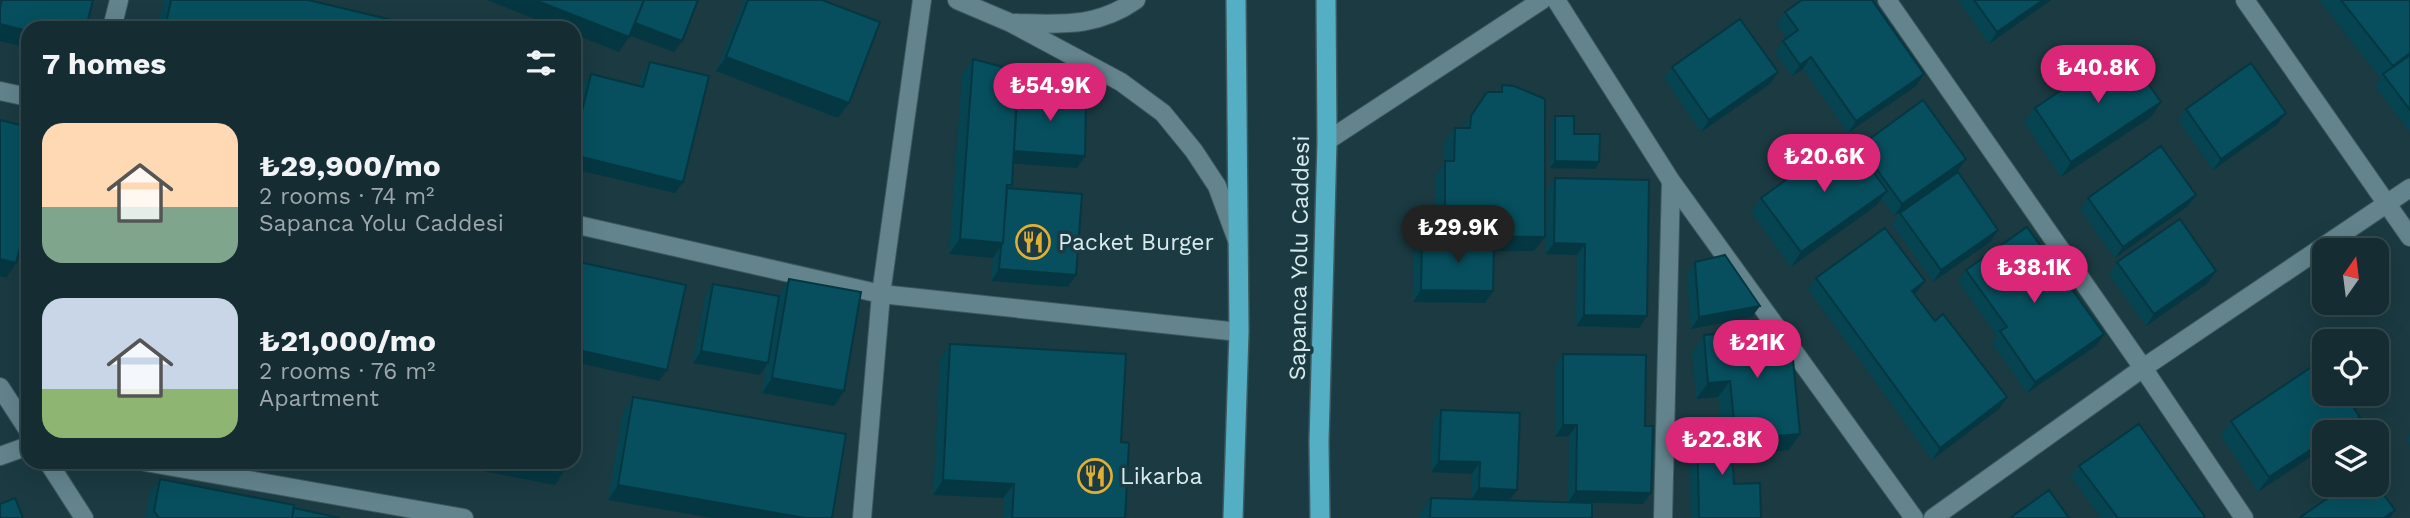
<!DOCTYPE html>
<html lang="en">
<head>
<meta charset="utf-8">
<style>
	body { margin:0; font-family:"Work Sans",sans-serif; background:#1d343a; color:#f1f3f6; height:100vh; display:flex; flex-direction:column; font-size:26px; white-space:nowrap }
	* { box-sizing:border-box; margin:0 }
	p { font-size:23px; color:#9da7ac }
	.icon { flex:none; width:38px; height:38px; fill:none; stroke:currentColor; stroke-width:2; stroke-linecap:round; stroke-linejoin:round }
	.map { position:relative; flex:1; overflow:hidden }
	.details { position:absolute; left:21px; top:21px; width:560px; height:448px; display:flex; flex-direction:column; background:#142c32; border-radius:21px; box-shadow:0 7px 28px #0002,0 0 0 2px #33484d }
	.details>* { flex:none }
	.needle { width:46px; rotate:14deg }
	.controls { position:absolute; left:2312px; top:238px; display:grid; gap:14px }
	.controls a { display:grid; place-items:center; width:77px; height:77px; border-radius:14px; background:#142c32; box-shadow:0 7px 28px #0002,0 0 0 2px #33484d; font-size:35px }
	.price { position:absolute; translate:-50% -60px; padding:0 16px; border-radius:24px; background:#db2777; color:#fff; font-size:23px; line-height:46px; filter:drop-shadow(0 2px 4px #0008) }
	.price::after { content:''; position:absolute; left:50%; top:42px; width:21px; height:16px; margin-left:-10px; background:inherit; clip-path:polygon(0 0,100% 0,50% 100%) }
	.price.selected { background:#222; color:#fff }
	ul { padding:0; list-style:none }
	li { display:flex; align-items:center; gap:21px; height:175px; padding:0 21px }
	li span { display:grid; place-items:center; flex:none; width:196px; height:140px; border-radius:21px; color:#555 }
	li>.icon { margin-inline-start:auto }
	span .icon { width:84px; height:84px; fill:#fffc; stroke-width:1 }
	li b { font-size:30px }
	h2 { display:flex; justify-content:space-between; align-items:center; height:84px; padding:0 21px; font-size:30px }
	.map>svg:first-child { display:block }
</style>
</head>
<body>
<div class="map">
<svg width="2410" height="518" viewBox="0 0 2410 518">
	<rect width="100%" height="100%" fill="#1b3a42"/>
	<g fill="none" stroke-linecap="round" stroke-linejoin="round">
		<g stroke="#3d595f" stroke-width="20">
			<path id="minor" d="M1556 0 1671 181 1914 518
				M1887 0 2143 368 2244 518
				M2245 0 2410 237
				M112 28 119 0
				M0 91 28 97
				M1327 141 1542 0
				M574 224 881 294 1239 332
				M0 387 28 430
				M0 456 28 446
				M48 462 84 518
				M145 462 464 518
				M862 518 881 294 922 0
				M1663 518 1671 181
				M1933 518 2143 368 2410 188"/>
		</g>
		<g stroke="#3d595f" stroke-width="20">
			<path id="tertiary" d="M957 0 1011 23 1121 82 1163 113 1194 151 1217 186 1237 240
				M1015 23C1061 24 1096 28 1136 0"/>
		</g>
		<g stroke="#3d595f" stroke-width="22">
			<path id="trunk" d="M1233 518 1239 332 1236 0
				M1320 518 1319 442 1327 141 1326 0"/>
		</g>
		<use href="#minor" stroke="#63848d" stroke-width="18"/>
		<use href="#tertiary" stroke="#63848d" stroke-width="18"/>
		<use href="#trunk" stroke="#54aec4" stroke-width="19"/>
	</g>
	<path fill="#064451" d="M164 0H308L426 28H157Z
		M744 0H822L838 118 716 71Z
		M1958 0H2051L1989 44Z
		M2319 0H2410V132L2375 86 2381 79Z
		M1785 12 1916 86 1848 133 1803 69 1792 76 1775 53 1783 41 1787 38 1777 24Z
		M973 59 1018 84 1085 156 1077 168 1013 163 1012 185 1010 188 1068 287 991 281 993 257 949 254 962 74Z
		M650 62 683 182 675 193 574 169V122L583 85 591 74 638 86 642 73Z
		M1672 67 1778 72 1770 84 1701 132 1664 78Z
		M1502 85 1534 251H1494L1493 291 1485 303 1413 302 1414 252 1422 240H1435V176L1444 163V143L1455 128H1462L1487 92H1498Z
		M2035 108 2151 117 2061 177 2024 122Z
		M2186 109 2278 124 2213 170 2178 120Z
		M1555 116 1574 134 1595 169 1550 168 1551 122Z
		M1860 146 1958 171 1894 216 1882 199 1877 205 1791 267 1751 212 1761 198 1857 150Z
		M1555 178 1639 328 1576 326 1577 255 1546 254 1547 190Z
		M2196 195 2188 206 2115 258 2080 210 2088 198Z
		M1900 213 1990 242 1933 282 1892 224Z
		M1695 262 1752 317 1691 329 1687 274Z
		M2117 262 2216 271 2208 283 2146 326 2109 274Z
		M1966 270 2096 346 2027 393 1992 343 1997 336 1958 281Z
		M1816 278 1917 292 1915 294 1999 409 1932 460 1808 289Z
		M789 279 834 406 762 393 766 365 760 375 693 363 705 296 713 284 778 296Z
		M1704 335 1789 450 1732 455 1734 484 1761 518H1691L1689 433 1697 422 1721 423 1718 397 1696 399 1692 352Z
		M950 344 1121 442 1125 518H1003V498L933 495 940 359Z
		M1563 354 1643 504 1570 502 1592 518H1419V514L1431 498 1471 499 1472 474 1431 472 1433 421 1441 410 1517 490 1509 500 1568 502 1569 436 1555 437V366Z
		M633 397 832 518 608 500 623 412Z
		M2231 421 2349 432H2324L2258 492 2221 435Z
		M2410 434V445L2406 439Z
		M2079 466 2205 518H2101L2071 477Z
		M160 479 294 508 340 518H145L150 493Z"/>
	<path fill="#053742" d="M487 0H535L629 37 619 52 574 34V28H558Z
		M2043 0H2051L1989 44 1997 32Z
		M634 22 682 41 674 52 626 34Z
		M0 24 28 31V48L0 41Z
		M726 57 849 103 838 118 716 71Z
		M1811 57 1803 69 1792 76 1800 65Z
		M1778 72 1770 84 1701 132 1709 120Z
		M1924 74 1916 86 1848 133 1856 121Z
		M2161 102 2151 117 2061 177 2071 162Z
		M2286 113 2278 124 2213 170 2221 159Z
		M1012 151 1085 156 1077 168 1004 163Z
		M574 155 683 182 675 193 574 169Z
		M1966 159 1958 171 1894 216 1902 204Z
		M1555 161 1599 162 1595 169 1550 168Z
		M1887 191 1877 205 1791 267 1801 252Z
		M2196 195 2188 206 2115 258 2123 247Z
		M1998 230 1990 242 1933 282 1941 270Z
		M1445 236 1545 237 1534 251H1435Z
		M960 239 1003 243 993 258 949 254Z
		M1554 243 1585 244 1577 255 1546 254Z
		M0 259 16 263 6 278 0 276Z
		M999 269 1076 275 1068 287 991 281Z
		M2216 271 2208 283 2146 326 2154 314Z
		M1925 281 1917 292 1904 302 1912 291Z
		M1421 290 1493 291 1485 303 1413 302Z
		M1760 306 1752 317 1691 329 1699 317Z
		M1584 315 1647 316 1639 328 1576 326Z
		M2104 334 2096 346 2027 393 2035 382Z
		M574 349 667 370 659 381 574 362Z
		M701 351 768 363 760 375 693 363Z
		M772 378 844 391 834 406 762 393Z
		M1730 381 1718 397 1696 399 1708 383Z
		M2007 397 1999 409 1932 460 1940 448Z
		M2360 417 2349 432H2337Z
		M1563 425H1577L1569 436 1555 437Z
		M1800 434 1789 450 1724 456 1736 440Z
		M2324 441V448L2258 492 2269 477Z
		M1439 461 1480 462 1472 474 1431 472Z
		M436 462H522L565 470 555 485Z
		M943 480 1014 484 1003 498 933 495Z
		M618 485 805 518H712L608 500Z
		M1479 488 1517 490 1509 501 1471 500Z
		M1576 491 1651 493 1643 504 1568 502Z
		M2395 510 2390 518H2384Z"/>
	<path fill="#074f5e" stroke="#053742" stroke-width="2" d="M2 0H93L86 28H28V31L0 24V7Z
		M171 0H308L426 28H165Z
		M535 0H644L629 37Z
		M644 0H698L682 41 635 23Z
		M748 0H822L880 22 849 103 726 57Z
		M1802 0H1872L1924 74 1856 121 1811 57 1800 65 1783 41 1798 30 1785 12Z
		M1974 0H2043L1997 32Z
		M2341 0H2410V53L2393 66Z
		M1740 19 1778 72 1709 120 1672 67Z
		M2123 48 2161 102 2071 162 2035 108Z
		M2410 55V110L2383 74Z
		M973 59 1018 71 1012 185H1007L1003 243 960 239Z
		M650 62 709 76 683 182 574 155V144L591 74 643 87Z
		M2251 63 2286 113 2221 159 2186 109Z
		M1018 84 1086 99 1085 156 1014 151Z
		M1502 85 1514 86 1545 99V237L1445 236V161H1454L1455 128H1470L1471 116 1487 92H1502Z
		M1923 100 1966 159 1902 204 1860 146Z
		M1555 116H1574V134H1600L1599 162 1555 161Z
		M0 120 28 127V216L16 263 0 259Z
		M1847 136 1887 191 1801 252 1761 198Z
		M2161 146 2196 195 2123 247 2088 198Z
		M1958 172 1998 230 1941 270 1900 213Z
		M1555 178 1649 180 1647 316 1584 315 1585 244 1554 243Z
		M1007 188 1082 194 1076 275 999 269 1001 246 1003 243Z
		M2180 219 2216 271 2154 314 2117 262Z
		M2027 227 2104 334 2035 382 2000 331 2007 327 1966 270Z
		M1885 228 1925 281 1912 291 1935 321 1943 314 2007 397 1940 448 1816 278Z
		M1494 239 1493 291 1421 290 1422 240Z
		M1725 255 1760 306 1699 317 1695 262Z
		M574 261 686 285 667 370 574 349Z
		M789 279 861 292 844 391 772 378Z
		M713 284 779 296 768 363 701 351Z
		M1790 328 1800 434 1736 440 1730 381 1708 383 1704 335Z
		M950 344 1126 354 1121 442 1129 443 1125 518H1012L1014 484 943 480Z
		M1563 354 1646 355 1645 426H1653L1651 493 1576 491 1577 425H1563Z
		M2322 360 2324 363V394H2344L2360 417 2337 432H2324V441L2269 477 2231 421Z
		M574 394 580 395 574 425Z
		M633 397 846 434 832 518H805L618 485Z
		M1441 410 1520 413 1517 490 1479 488 1480 462 1439 461Z
		M1697 422 1730 423 1734 484 1760 483 1761 518H1699Z
		M2139 424 2205 517 2204 518H2118L2079 466Z
		M522 462H567L565 470Z
		M160 479 294 505 292 518H159L154 511Z
		M2376 484 2395 510 2384 518H2299L2347 485H2376Z
		M2049 490 2069 518H2010Z
		M15 498 23 518H0V504Z
		M1431 498 1592 503V518H1430Z
		M294 508 340 518H292Z"/>
	<defs>
		<g id="restaurant-ring" transform="scale(1.75)"><circle r="9.5" fill="#1b3a42" stroke="#e0b034" stroke-width="1.5"/><path d="M-5-6h1v4h1v-4h1v4h1v-4h1v5L-1.5 .5V6h-2V.5L-5-1ZM5-6V6H3V1.5H1.5Q1.5-4 5-6Z" fill="#e0b034"/></g>
	</defs>
	<g fill-rule="evenodd">
		<use href="#restaurant-ring" x="1033" y="242"/>
		<use href="#restaurant-ring" x="1095" y="476"/>
	</g>
	<g text-anchor="middle" stroke-width="7" stroke-linejoin="round" paint-order="stroke">
		<g font-size="23" fill="#d8eaee" stroke="#1b3a42" text-anchor="start">
			<text x="1058" y="250">Packet Burger</text>
			<text x="1120" y="484">Likarba</text>
		</g>
		<g font-size="23" fill="#d8eaee" stroke="#1b3a42">
			<text transform="translate(1299 258) rotate(-89)" y="8">Sapanca Yolu Caddesi</text>
		</g>
	</g>
</svg>
<div class="controls">
<a><svg class="needle" viewBox="-14 -14 28 28"><path d="M0-13l5 13h-10z" fill="#e53935"/><path d="M0 13l5-13h-10z" fill="#9da7ac"/></svg></a>
<a><svg class="icon" aria-label="locate" viewBox="0 0 24 24"><circle cx="12" cy="12" r="6"/><path d="M12 2v4M12 18v4M2 12h4M18 12h4"/></svg></a>
<a><svg class="icon" aria-label="layers" viewBox="0 0 24 24"><path d="M12 4l9 5-9 5-9-5zM3 14l9 5 9-5"/></svg></a>
</div>
<b class="price" style="left:2098px;top:105px">₺40.8K</b>
<b class="price" style="left:1050px;top:123px">₺54.9K</b>
<b class="price" style="left:1824px;top:194px">₺20.6K</b>
<b class="price selected" style="left:1458px;top:265px">₺29.9K</b>
<b class="price" style="left:2034px;top:305px">₺38.1K</b>
<b class="price" style="left:1757px;top:380px">₺21K</b>
<b class="price" style="left:1722px;top:477px">₺22.8K</b>
<section class="details">
<h2>7 homes<svg class="icon" aria-label="filters" viewBox="0 0 24 24"><path d="M4 7h16M4 17h16"/><circle cx="9" cy="7" r="2"/><circle cx="15" cy="17" r="2"/></svg></h2>
<ul>
<li><span style="background:linear-gradient(#ffd9b3 60%,#7fa58c 0)"><svg class="icon" aria-label="home" viewBox="0 0 24 24"><path d="M3 11l9-7 9 7M6 9v11h12V9"/></svg></span><div><b>₺29,900/mo</b><p>2 rooms · 74 m²</p><p>Sapanca Yolu Caddesi</p></div></li>
<li><span style="background:linear-gradient(#c9d6e8 65%,#8fb573 0)"><svg class="icon" aria-label="home" viewBox="0 0 24 24"><path d="M3 11l9-7 9 7M6 9v11h12V9"/></svg></span><div><b>₺21,000/mo</b><p>2 rooms · 76 m²</p><p>Apartment</p></div></li>
</ul>
</section>
</div>
</body>
</html>
